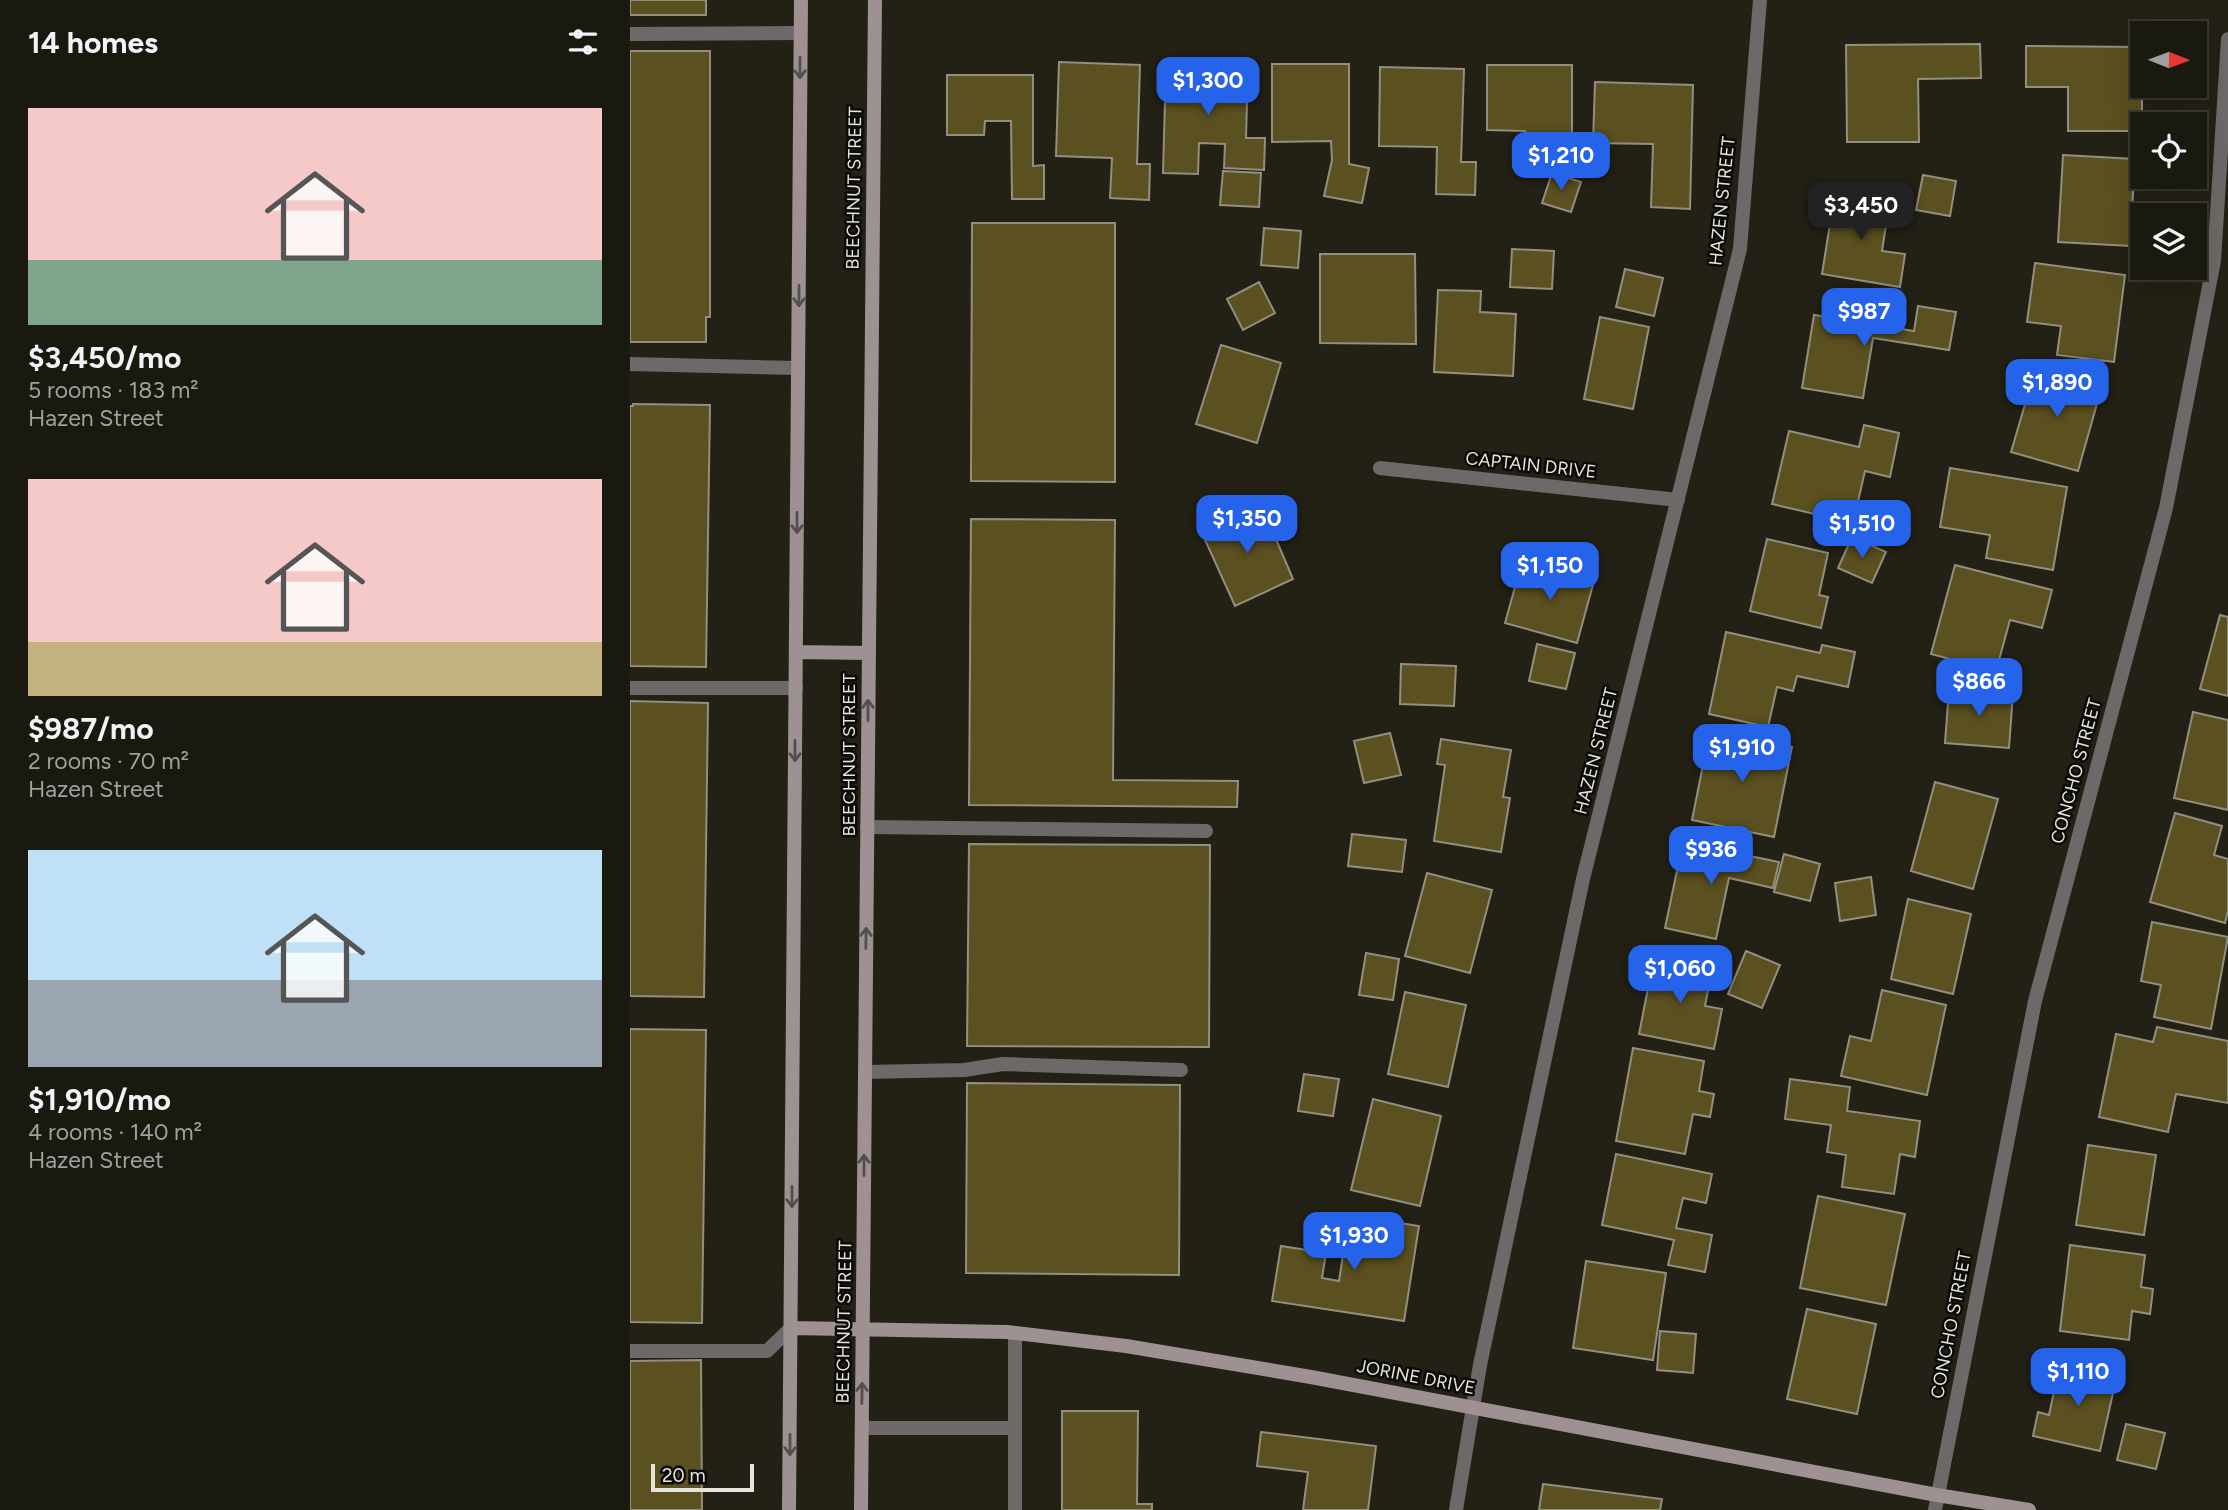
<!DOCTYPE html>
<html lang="en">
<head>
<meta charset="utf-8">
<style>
	body { margin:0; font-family:Figtree,sans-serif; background:#27261e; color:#f1f3f6; height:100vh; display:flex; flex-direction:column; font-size:26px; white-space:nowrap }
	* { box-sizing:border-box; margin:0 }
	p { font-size:23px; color:#9fa09f }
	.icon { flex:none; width:38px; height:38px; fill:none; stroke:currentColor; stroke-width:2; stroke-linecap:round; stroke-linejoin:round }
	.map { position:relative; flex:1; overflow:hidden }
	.drawer { display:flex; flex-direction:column; background:#1a1910; width:630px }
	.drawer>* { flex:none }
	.needle { width:46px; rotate:91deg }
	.tools { position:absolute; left:1500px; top:21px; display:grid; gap:14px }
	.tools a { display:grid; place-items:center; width:77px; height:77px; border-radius:0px; background:#1a1910; box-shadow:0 7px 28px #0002,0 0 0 2px #383830; font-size:35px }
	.scale { position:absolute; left:21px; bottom:18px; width:103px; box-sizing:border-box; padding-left:7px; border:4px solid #e5e4dc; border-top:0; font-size:19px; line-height:24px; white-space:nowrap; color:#e5e4dc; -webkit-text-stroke:5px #0b0a06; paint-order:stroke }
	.price { position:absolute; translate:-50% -60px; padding:0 16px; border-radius:14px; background:#2563eb; color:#fff; font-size:23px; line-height:46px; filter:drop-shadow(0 2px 4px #0008) }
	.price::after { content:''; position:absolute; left:50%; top:42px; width:21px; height:16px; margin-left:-10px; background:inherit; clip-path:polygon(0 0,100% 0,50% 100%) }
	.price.current { background:#222; color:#fff }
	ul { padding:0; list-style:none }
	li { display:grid; align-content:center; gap:14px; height:371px; padding:0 28px }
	li span { display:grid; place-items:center; height:217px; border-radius:0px; color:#555 }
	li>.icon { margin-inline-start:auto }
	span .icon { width:126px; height:126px; fill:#fffc; stroke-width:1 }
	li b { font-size:30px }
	h2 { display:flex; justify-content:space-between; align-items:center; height:84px; padding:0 28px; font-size:30px }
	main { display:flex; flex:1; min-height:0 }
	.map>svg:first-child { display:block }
</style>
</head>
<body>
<main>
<section class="drawer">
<h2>14 homes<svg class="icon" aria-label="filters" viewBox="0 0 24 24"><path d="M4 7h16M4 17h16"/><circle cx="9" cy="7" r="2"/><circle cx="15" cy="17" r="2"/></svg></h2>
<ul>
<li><span style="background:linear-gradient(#f6c9c9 70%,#7fa58c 0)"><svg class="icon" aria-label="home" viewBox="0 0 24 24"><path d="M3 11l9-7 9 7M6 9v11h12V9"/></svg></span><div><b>$3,450/mo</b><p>5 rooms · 183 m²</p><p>Hazen Street</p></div></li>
<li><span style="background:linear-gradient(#f6c9c9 75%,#c2b280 0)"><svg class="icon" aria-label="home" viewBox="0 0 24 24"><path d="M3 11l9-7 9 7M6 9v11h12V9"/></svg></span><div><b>$987/mo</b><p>2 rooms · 70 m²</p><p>Hazen Street</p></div></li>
<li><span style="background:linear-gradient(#bfe0f5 60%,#9aa5b1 0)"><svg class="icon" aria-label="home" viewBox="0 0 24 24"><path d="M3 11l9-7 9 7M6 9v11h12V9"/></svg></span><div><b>$1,910/mo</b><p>4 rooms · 140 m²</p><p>Hazen Street</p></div></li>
</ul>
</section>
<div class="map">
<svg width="1598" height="1510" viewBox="0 0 1598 1510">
	<rect width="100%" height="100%" fill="#232115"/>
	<path fill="#5a5020" stroke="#928f81" stroke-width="2" d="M0 0H76V15H0Z
		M1350 44 1351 78 1288 79 1289 142H1217L1216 45Z
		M1396 46 1512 47V131H1438V87H1396Z
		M0 51H80V317H76V342H0Z
		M429 62 510 65 507 164H520L519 200 480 198 482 158 426 156Z
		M536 64 618 66 616 138H635L634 170 594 168 595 144 569 143 568 174 533 173Z
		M642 64H719V164L739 168 732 203 694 196 702 160 701 141 642 142Z
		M857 65H942V149H895V131L857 130Z
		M750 67 834 69 831 162H846L845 195 806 194 807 147 749 146Z
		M317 75H403V166L414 165V199H382L381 121H355L354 135H317Z
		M965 82 1063 85 1060 209 1021 207 1023 144 963 143Z
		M1433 155 1505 159 1500 246 1428 242Z
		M593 171 631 173 629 207 590 205Z
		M922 173 951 182 941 212 912 203Z
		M1293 175 1326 181 1320 216 1286 210Z
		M1205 192 1260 200 1252 251 1275 254 1270 287 1192 274Z
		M342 223H485V482L341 481Z
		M634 228 671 231 668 268 631 265Z
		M882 249 924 251 922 289 880 287Z
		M690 254H785L786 344 690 343Z
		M1405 263 1495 275 1484 362 1427 355 1431 326 1397 322Z
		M995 269 1033 278 1024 316 986 307Z
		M629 282 645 313 613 330 597 299Z
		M808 290 851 291 850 312 886 314 883 376 804 372Z
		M1288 306 1326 312 1319 350 1243 338 1233 398 1172 388 1184 315 1284 331Z
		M970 317 1019 327 1003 409 954 399Z
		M591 345 651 363 627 443 566 424Z
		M1406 367 1472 386 1448 471 1381 452Z
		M3 404 80 405 76 667 0 666V406H3Z
		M1234 425 1269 433 1260 477 1235 471 1223 523 1142 504 1159 431 1229 447Z
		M1320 468 1437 487 1423 570 1356 558 1360 535 1310 527Z
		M631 504 663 579 605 606 571 531Z
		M341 519 485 520 483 780 608 781 607 807 339 805Z
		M1222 537 1256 552 1242 583 1208 568Z
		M1137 539 1198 553 1189 595 1198 597 1191 628 1120 611Z
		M892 562 964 581 947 643 875 623Z
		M1325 565 1422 590 1412 628 1380 620 1366 671 1301 654Z
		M1590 615 1598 617V696L1570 689Z
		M1096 632 1190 653 1192 645 1225 652 1218 687 1167 676 1163 691 1147 687 1138 727 1079 714Z
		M907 644 945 653 936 689 899 681Z
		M771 664 826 666 824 706 770 704Z
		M1319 689 1383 693 1379 748 1315 743Z
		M0 701 78 703 74 997 0 996Z
		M1563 712 1598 720V810L1544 798Z
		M1080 730 1162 747 1144 837 1062 820Z
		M760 733 771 775 734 783 724 741Z
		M811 739 881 750 873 797 880 798 871 852 804 841 815 765 807 764Z
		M1305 782 1368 799 1343 889 1281 871Z
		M1545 813 1592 826 1584 855 1598 859V911L1595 923 1520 902Z
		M722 834 776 840 772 872 718 866Z
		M1053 842 1149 862 1143 888 1099 878 1086 939 1035 928Z
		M339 844 580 845 579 1047 337 1046Z
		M1154 854 1190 864 1180 901 1144 892Z
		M797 873 862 890 840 973 775 956Z
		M1241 877 1246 915 1210 921 1205 883Z
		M1278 899 1341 914 1323 994 1261 979Z
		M1522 922 1598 937 1581 1029 1524 1017 1531 985 1511 981Z
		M1116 951 1150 965 1132 1008 1098 994Z
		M736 953 769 959 763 1000 729 995Z
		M1024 958 1082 970 1075 1006 1092 1009 1084 1049 1009 1034Z
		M1252 990 1316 1005 1297 1095 1211 1076 1220 1036 1241 1041Z
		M775 992 836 1005 818 1087 758 1074Z
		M1527 1027 1598 1041V1103L1546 1094 1538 1132 1469 1117 1486 1034 1523 1042Z
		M0 1029 76 1030 72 1323 0 1322Z
		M1003 1048 1074 1061 1069 1091 1084 1094 1080 1117 1063 1114 1055 1154 986 1141Z
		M674 1074 709 1079 703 1116 668 1111Z
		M1160 1079 1220 1087 1217 1111 1290 1121 1285 1157 1270 1154 1264 1194 1212 1187 1216 1155 1197 1152 1201 1125 1155 1119Z
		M337 1083 550 1085 549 1275 336 1273Z
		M743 1099 811 1116 790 1206 721 1190Z
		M1458 1145 1526 1155 1514 1235 1446 1225Z
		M986 1154 1082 1174 1076 1203 1053 1198 1046 1228 1082 1235 1075 1272 1038 1265 1044 1240 972 1225Z
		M1188 1196 1275 1214 1256 1305 1170 1288Z
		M719 1215 789 1226 774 1321 642 1301 651 1246 696 1253 692 1278 709 1281Z
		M1440 1245 1515 1255 1511 1287 1523 1289 1520 1314 1502 1311 1499 1340 1430 1331Z
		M956 1261 1036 1273 1023 1360 943 1348Z
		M1177 1309 1246 1324 1227 1414 1157 1399Z
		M1030 1331 1066 1334 1063 1373 1027 1370Z
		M71 1360 72 1510H0V1361Z
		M1430 1363 1487 1375 1470 1451 1403 1436 1408 1412 1419 1415Z
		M432 1411H508L507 1504H522V1510H432Z
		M1496 1424 1535 1433 1526 1469 1487 1460Z
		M631 1432 746 1446 738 1510H673L678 1472 627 1466Z
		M913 1484 1032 1499 1030 1510H909Z"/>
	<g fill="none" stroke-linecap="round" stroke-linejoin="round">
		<path stroke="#6f6868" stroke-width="14" d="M0 34 170 33
			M0 364 168 368
			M0 688H166
			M237 827 576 831
			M235 1072 334 1070 373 1064 551 1070
			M385 1333V1510
			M0 1351H137L161 1328
			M232 1428H385"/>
		<path stroke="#6f6868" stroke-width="14" d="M750 468 1048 500
			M826 1510 850 1365 953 879 1110 249 1130 0
			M1305 1510 1405 1001 1536 508 1584 261 1598 39"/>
		<path stroke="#9d9191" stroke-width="14" d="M166 652 239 653
			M161 1328 377 1332 496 1346 681 1377 1307 1495 1399 1510
			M159 1510 171 0
			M231 1510 245 0"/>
	</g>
	<defs><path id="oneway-shaft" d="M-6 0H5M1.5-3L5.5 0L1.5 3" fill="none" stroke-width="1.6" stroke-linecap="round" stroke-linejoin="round" transform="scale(1.75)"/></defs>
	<g stroke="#544e4c">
		<use href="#oneway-shaft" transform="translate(170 68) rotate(90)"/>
		<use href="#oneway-shaft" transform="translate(169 296) rotate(90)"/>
		<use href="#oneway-shaft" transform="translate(167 523) rotate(90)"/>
		<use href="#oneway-shaft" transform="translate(238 710) rotate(-90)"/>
		<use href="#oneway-shaft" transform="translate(165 751) rotate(90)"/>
		<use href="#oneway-shaft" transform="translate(236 938) rotate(-89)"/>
		<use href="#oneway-shaft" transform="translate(234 1165) rotate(-90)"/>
		<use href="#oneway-shaft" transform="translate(162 1197) rotate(90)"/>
		<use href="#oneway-shaft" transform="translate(232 1393) rotate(-89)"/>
		<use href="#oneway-shaft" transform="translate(160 1445) rotate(90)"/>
	</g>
	<g text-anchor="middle" stroke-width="5" stroke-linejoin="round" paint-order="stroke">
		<g font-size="18" fill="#e5e4dc" stroke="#0b0a06">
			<text transform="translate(224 188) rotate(-89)" y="6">BEECHNUT STREET</text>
			<text transform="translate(1092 201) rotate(-84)" y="6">HAZEN STREET</text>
			<text transform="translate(901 465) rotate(6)" y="6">CAPTAIN DRIVE</text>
			<text transform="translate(966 751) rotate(-76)" y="6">HAZEN STREET</text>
			<text transform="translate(219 755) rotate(-90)" y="6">BEECHNUT STREET</text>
			<text transform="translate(1446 771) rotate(-75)" y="6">CONCHO STREET</text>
			<text transform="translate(214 1322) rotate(-89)" y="6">BEECHNUT STREET</text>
			<text transform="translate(1321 1325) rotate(-79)" y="6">CONCHO STREET</text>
			<text transform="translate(786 1377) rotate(11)" y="6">JORINE DRIVE</text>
		</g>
	</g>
</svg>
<div class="tools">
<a><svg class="needle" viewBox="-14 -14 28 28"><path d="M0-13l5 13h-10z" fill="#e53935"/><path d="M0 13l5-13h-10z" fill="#9fa09f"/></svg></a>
<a><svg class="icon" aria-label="locate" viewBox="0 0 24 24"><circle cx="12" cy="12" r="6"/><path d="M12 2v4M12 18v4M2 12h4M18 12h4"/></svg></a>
<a><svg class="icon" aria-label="layers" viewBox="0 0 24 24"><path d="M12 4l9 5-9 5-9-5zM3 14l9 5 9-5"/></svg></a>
</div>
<div class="scale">20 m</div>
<b class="price" style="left:578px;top:117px">$1,300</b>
<b class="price" style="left:931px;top:192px">$1,210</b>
<b class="price current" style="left:1231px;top:242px">$3,450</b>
<b class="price" style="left:1234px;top:348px">$987</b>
<b class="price" style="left:1427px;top:419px">$1,890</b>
<b class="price" style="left:617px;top:555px">$1,350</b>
<b class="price" style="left:1232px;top:560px">$1,510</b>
<b class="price" style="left:920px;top:602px">$1,150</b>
<b class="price" style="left:1349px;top:718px">$866</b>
<b class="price" style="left:1112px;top:784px">$1,910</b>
<b class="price" style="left:1081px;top:886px">$936</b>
<b class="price" style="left:1050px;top:1005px">$1,060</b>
<b class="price" style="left:724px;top:1272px">$1,930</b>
<b class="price" style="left:1448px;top:1408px">$1,110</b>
</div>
</main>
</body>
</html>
